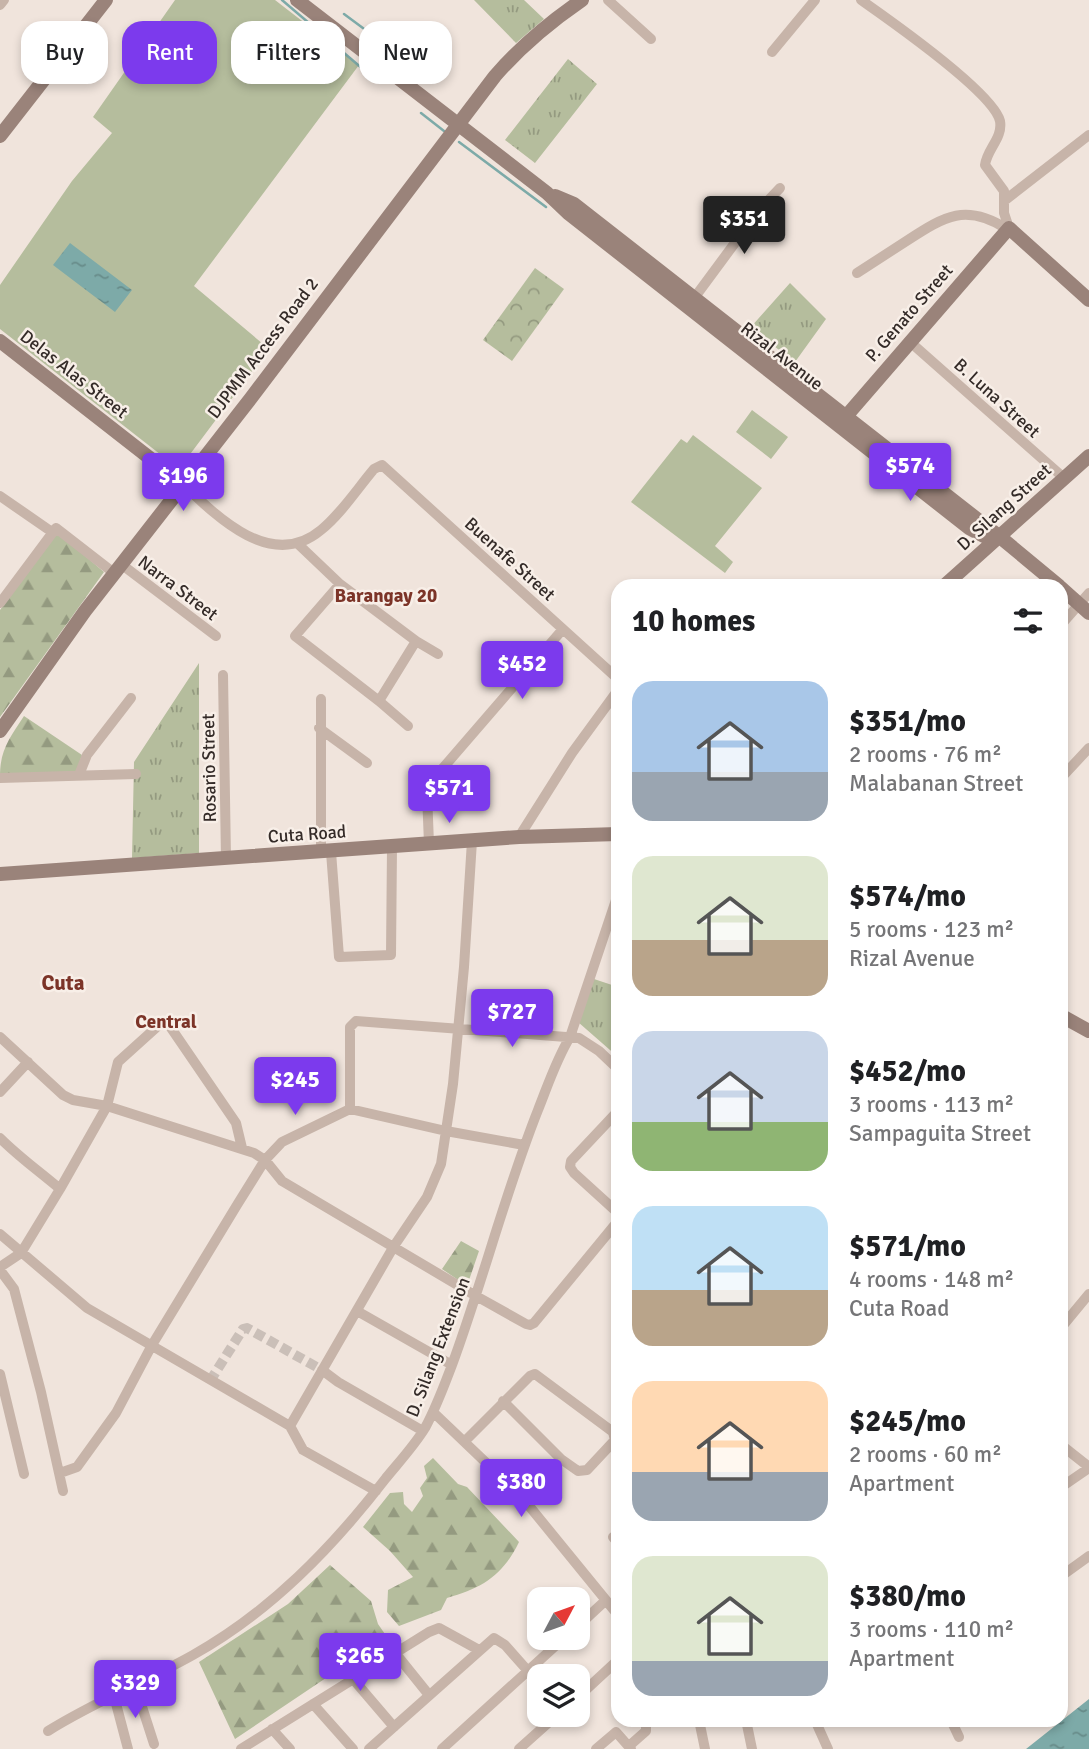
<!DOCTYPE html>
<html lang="en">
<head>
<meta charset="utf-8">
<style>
	body { margin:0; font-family:Signika,sans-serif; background:#f6f6f6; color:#202124; height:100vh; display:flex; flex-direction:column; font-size:26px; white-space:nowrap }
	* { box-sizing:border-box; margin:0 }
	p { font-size:23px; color:#757577 }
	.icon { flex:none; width:38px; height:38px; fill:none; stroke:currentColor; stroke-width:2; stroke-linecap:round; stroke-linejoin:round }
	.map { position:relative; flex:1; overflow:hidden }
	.panel { position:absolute; left:611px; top:579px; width:457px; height:1148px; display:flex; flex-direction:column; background:#fff; border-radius:21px; box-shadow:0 4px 10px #0003 }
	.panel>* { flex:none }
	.top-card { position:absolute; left:21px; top:21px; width:485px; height:63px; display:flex; gap:14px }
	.needle { width:46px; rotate:49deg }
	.tools { position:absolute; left:527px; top:1587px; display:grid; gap:14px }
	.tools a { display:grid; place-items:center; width:63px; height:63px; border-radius:14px; background:#fff; box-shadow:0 4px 10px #0003; font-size:35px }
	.price { position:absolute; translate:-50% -60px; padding:0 16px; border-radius:7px; background:#7c3aed; color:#fff; font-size:23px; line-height:46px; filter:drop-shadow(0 2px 4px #0008) }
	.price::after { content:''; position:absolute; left:50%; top:42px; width:21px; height:16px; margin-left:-10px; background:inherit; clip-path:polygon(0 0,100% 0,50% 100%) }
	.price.selected { background:#222; color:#fff }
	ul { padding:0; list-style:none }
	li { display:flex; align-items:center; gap:21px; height:175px; padding:0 21px }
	li span { display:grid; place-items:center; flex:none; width:196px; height:140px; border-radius:21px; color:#555 }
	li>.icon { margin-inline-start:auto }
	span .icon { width:84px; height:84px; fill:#fffc; stroke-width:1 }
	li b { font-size:30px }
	h2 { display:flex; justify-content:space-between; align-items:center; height:84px; padding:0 21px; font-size:30px }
	.pill { padding:0 24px; border-radius:21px; background:#fff; box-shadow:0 4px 10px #0003; font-size:24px; line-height:63px }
	.pill.selected { background:#7c3aed; color:#fff }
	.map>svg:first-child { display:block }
</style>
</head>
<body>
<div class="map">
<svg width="1089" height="1749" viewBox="0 0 1089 1749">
	<defs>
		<pattern id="grass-tufts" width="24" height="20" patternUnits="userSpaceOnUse" patternTransform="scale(1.75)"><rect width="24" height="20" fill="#b5bd9d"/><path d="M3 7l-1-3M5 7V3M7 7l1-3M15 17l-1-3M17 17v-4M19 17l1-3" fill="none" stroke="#949a80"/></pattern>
		<pattern id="forest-firs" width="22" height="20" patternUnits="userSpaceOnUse" patternTransform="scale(1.75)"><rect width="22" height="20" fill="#b5bd9d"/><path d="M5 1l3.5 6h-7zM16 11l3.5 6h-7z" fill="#949a80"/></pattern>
		<pattern id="park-crowns" width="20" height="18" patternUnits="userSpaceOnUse" patternTransform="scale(1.75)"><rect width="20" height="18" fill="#b5bd9d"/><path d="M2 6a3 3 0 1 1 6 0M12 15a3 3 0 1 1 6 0" fill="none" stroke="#949a80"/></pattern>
		<pattern id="water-ripples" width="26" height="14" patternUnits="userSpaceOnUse" patternTransform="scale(1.75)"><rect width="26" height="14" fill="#7daaa8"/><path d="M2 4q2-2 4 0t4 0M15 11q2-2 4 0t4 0" fill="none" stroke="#678b89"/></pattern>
	</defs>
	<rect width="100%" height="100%" fill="#f0e4dc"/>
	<path fill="url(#grass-tufts)" d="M474 0H524L544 19 516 43Z
		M568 59 597 84 535 163 505 140Z
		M790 283 826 319 795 362 750 328Z
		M199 663V853L132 858 134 762Z
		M594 979 618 987V1057L578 1022Z"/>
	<path fill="url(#forest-firs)" d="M57 532 104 572 0 717V610Z
		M24 716 82 755 76 773 0 776C0 749 10 738 24 716Z
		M461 1241 479 1251 467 1286 442 1269Z
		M433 1458 458 1484 467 1487 519 1542C503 1575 483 1588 447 1598L441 1610 399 1626 387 1612 388 1590 413 1577 390 1551 363 1527 390 1493 403 1492 404 1504 412 1512 423 1496 420 1488 427 1478 424 1466Z
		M330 1565 371 1601 378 1624 387 1637 235 1739 199 1662 288 1604Z"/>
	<path fill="url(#park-crowns)" d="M535 268 564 289 512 361 483 340Z"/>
	<path fill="#b5bd9d" d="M175 0H275L359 65 194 286 269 349 179 469 0 329V285L72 181 112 133 93 117Z
		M752 410 788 437 771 459 736 432Z
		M693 435 762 488 715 546 733 562 725 573 631 502 681 439 687 443Z"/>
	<path fill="url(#water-ripples)" d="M70 243 132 290 115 312 53 265Z
		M1089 1699V1749H1026Z"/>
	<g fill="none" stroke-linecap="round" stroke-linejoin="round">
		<path stroke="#7daaa8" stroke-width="2.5" d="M282 0 364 70
			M344 14 402 57
			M412 65 425 75
			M421 113 444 131
			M459 142 546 207"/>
		<path stroke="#cabfb8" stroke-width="10" stroke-dasharray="10 5" stroke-linecap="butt" d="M210 1381 243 1329 247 1328 322 1370"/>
		<path stroke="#c7b4a9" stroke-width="10" d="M608 0 651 39
			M861 0C888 19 993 92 1000 121 1003 138 987 149 985 165L1004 191V213L1009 228
			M0 5 4 0
			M772 52 815 0
			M1004 201 1089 135
			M857 273C874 262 891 251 908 240 945 216 966 203 1007 229
			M692 301 760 209 780 188
			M909 341 1064 478
			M183 484C218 518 272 571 321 530 341 514 357 489 374 469L382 465 618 679
			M0 496 52 532
			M298 544 340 584 416 641 379 701 295 636 340 584
			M121 564 216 636
			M0 603 56 528 114 573
			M1060 626 1089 593
			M416 641 438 654
			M223 675 226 859
			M379 701 408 726
			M319 728 367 763
			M79 775 87 755 131 698
			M0 778 136 774
			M1060 779 1089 748
			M519 837 572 753 618 690
			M429 844 427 793 430 783 563 629
			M321 852V699
			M331 852 339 957 391 955 392 847
			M0 1037 63 1095 73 1100 107 1106 254 1153 265 1160 282 1181 476 1296 526 1324 530 1325 534 1323 618 1221
			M0 1092 28 1062
			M350 1109V1027L356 1021 579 1038 599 1051 618 1069
			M618 1111 571 1161 570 1167 574 1173 618 1213
			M0 1138C19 1157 40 1172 60 1189
			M0 1234 87 1308 290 1426 394 1246 427 1197 441 1164 453 1084 464 967 472 841
			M0 1267 21 1253 60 1189 107 1106 118 1062 159 1025H169L236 1123 242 1148
			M0 1270 14 1289 41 1392 63 1491
			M357 1311 452 1365
			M1060 1329 1089 1294
			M322 1370 338 1382 423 1431
			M0 1374 24 1474
			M433 1412 521 1496 618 1615
			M290 1426 303 1450 376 1491
			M465 1441 530 1376 535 1374 613 1432 615 1440 587 1470 578 1471 561 1459 503 1401
			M1060 1444 1089 1467
			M60 1473 77 1467 116 1413 152 1345 237 1205 265 1160 282 1142 350 1109 446 1131 524 1145
			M1060 1488 1089 1468
			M521 1496 561 1459
			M613 1537 618 1543
			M1060 1577 1089 1556
			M578 1626 605 1601
			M396 1654 429 1695
			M353 1679 394 1727
			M135 1685 154 1744
			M114 1696 128 1749
			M578 1697 618 1660
			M313 1704 353 1749
			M699 1720 705 1749
			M746 1720 752 1749
			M815 1720 828 1749
			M951 1720 959 1737
			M272 1729 290 1749
			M48 1731C94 1702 145 1682 193 1655 270 1612 332 1548 386 1478 399 1462 414 1446 425 1428 436 1408 444 1386 452 1365 483 1281 505 1193 538 1110 548 1085 556 1060 570 1037L618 894
			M629 1746 646 1731V1720
			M241 1749 429 1632 439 1628 479 1650
			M369 1749 494 1638 505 1645 528 1671
			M442 1749 564 1638
			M519 1749 557 1715
			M596 1749 616 1732 631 1749"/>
		<path stroke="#9a837a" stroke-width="14" d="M297 0 547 193 568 213 969 528 984 536 1000 537
			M0 136 106 0
			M555 196 574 204 1000 537 1059 586
			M0 341 183 484
			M842 421 1009 228 1089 300
			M944 586 1089 456
			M1060 587 1089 613
			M0 731 85 611 251 398 495 76C521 46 550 22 582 0
			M0 874 519 837 618 834
			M1060 1015 1089 1031"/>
	</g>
	<g text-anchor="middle" stroke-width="5" stroke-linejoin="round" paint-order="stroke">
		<g font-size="18" fill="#342b28" stroke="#f8efe8">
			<text transform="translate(909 313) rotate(-49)" y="6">P. Genato Street</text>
			<text transform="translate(263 348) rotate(-53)" y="6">DJPMM Access Road 2</text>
			<text transform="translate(782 356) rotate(38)" y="6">Rizal Avenue</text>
			<text transform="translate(74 374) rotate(38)" y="6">Delas Alas Street</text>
			<text transform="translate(997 398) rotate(42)" y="6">B. Luna Street</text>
			<text transform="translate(1004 507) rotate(-42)" y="6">D. Silang Street</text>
			<text transform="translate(510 559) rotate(42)" y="6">Buenafe Street</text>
			<text transform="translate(178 588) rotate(37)" y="6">Narra Street</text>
			<text transform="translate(209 768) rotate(-91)" y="6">Rosario Street</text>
			<text transform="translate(307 834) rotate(-4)" y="6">Cuta Road</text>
			<text transform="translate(438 1347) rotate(-69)" y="6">D. Silang Extension</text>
		</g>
		<g font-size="19" font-weight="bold" fill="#7c3428" stroke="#f8efe8">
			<text x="386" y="602">Barangay 20</text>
			<text x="166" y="1028">Central</text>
		</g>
		<g font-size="21" font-weight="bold" fill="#7c3428" stroke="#f8efe8">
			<text x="63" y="990">Cuta</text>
		</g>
	</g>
</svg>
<div class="tools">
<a><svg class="needle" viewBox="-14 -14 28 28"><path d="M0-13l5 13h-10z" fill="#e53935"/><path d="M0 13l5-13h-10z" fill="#757577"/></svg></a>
<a><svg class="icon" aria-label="layers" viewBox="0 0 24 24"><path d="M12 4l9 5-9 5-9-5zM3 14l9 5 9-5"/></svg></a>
</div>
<b class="price selected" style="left:744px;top:256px">$351</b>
<b class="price" style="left:910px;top:503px">$574</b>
<b class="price" style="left:183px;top:513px">$196</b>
<b class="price" style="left:522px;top:701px">$452</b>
<b class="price" style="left:449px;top:825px">$571</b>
<b class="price" style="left:512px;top:1049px">$727</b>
<b class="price" style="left:295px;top:1117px">$245</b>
<b class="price" style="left:521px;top:1519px">$380</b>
<b class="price" style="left:360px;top:1693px">$265</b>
<b class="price" style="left:135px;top:1720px">$329</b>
<div class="top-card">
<a class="pill">Buy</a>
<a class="pill selected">Rent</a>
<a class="pill">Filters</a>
<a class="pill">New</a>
</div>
<section class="panel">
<h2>10 homes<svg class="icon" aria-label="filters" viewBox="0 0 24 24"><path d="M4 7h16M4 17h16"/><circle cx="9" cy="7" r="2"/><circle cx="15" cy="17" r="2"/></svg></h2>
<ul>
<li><span style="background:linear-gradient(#a9c7e8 65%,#9aa5b1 0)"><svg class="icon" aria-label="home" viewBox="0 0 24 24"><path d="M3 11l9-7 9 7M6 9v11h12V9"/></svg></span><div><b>$351/mo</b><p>2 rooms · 76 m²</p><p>Malabanan Street</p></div></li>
<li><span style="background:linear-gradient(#dfe7d0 60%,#b9a48a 0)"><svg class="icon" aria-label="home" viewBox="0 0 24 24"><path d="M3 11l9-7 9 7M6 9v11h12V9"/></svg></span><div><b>$574/mo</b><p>5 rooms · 123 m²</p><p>Rizal Avenue</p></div></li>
<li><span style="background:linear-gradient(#c9d6e8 65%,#8fb573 0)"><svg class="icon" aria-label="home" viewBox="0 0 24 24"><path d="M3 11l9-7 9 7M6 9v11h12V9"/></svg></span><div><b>$452/mo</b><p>3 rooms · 113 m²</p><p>Sampaguita Street</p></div></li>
<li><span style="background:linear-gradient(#bfe0f5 60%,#b9a48a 0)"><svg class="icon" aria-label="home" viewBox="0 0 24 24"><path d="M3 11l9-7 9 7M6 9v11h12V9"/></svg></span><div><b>$571/mo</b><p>4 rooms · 148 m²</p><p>Cuta Road</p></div></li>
<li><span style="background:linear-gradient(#ffd9b3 65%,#9aa5b1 0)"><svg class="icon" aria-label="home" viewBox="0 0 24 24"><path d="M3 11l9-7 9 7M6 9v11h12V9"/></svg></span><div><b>$245/mo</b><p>2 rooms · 60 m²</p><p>Apartment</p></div></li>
<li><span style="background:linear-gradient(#dfe7d0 75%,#9aa5b1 0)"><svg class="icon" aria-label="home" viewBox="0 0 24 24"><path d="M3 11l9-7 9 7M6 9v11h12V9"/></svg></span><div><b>$380/mo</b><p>3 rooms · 110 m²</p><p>Apartment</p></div></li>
</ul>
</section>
</div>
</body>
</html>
